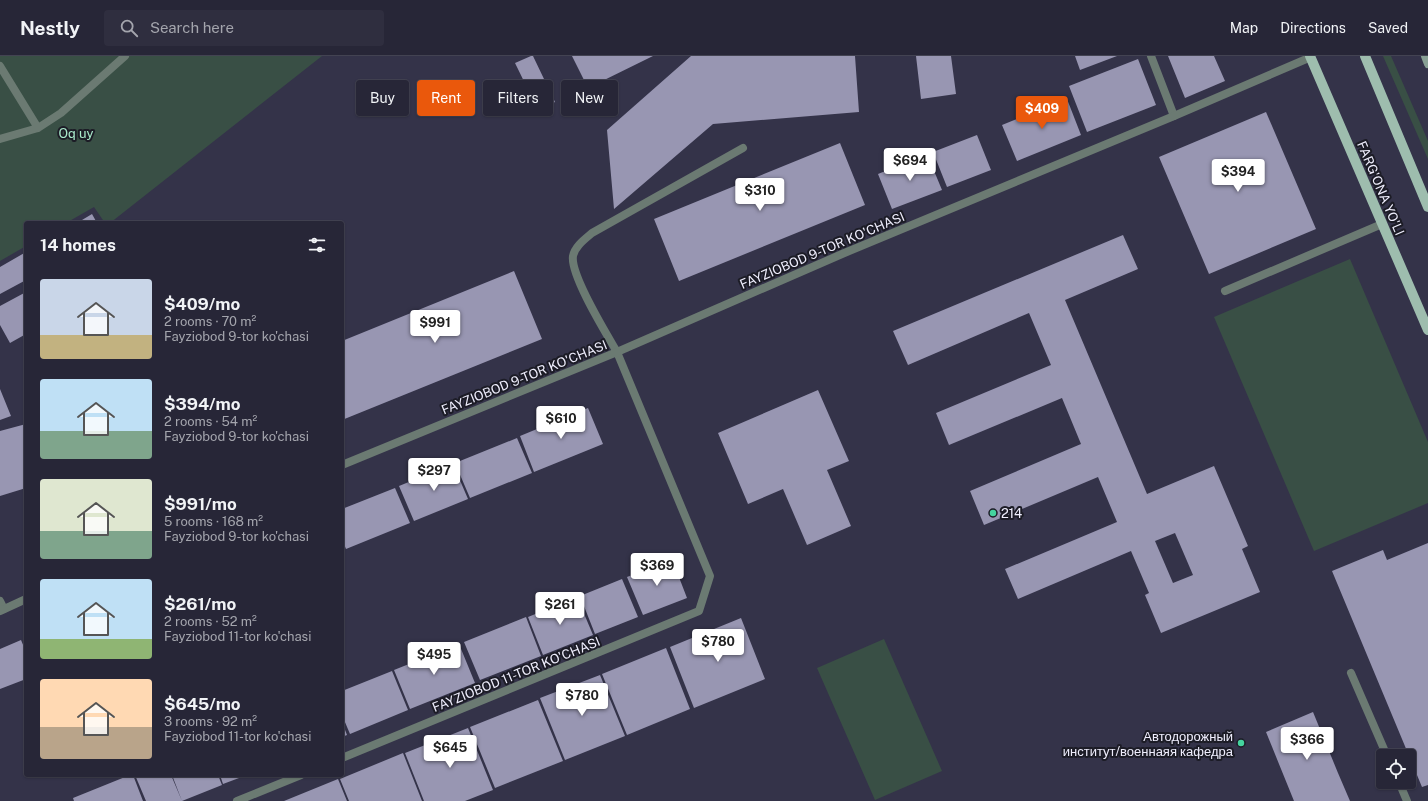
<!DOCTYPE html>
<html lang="en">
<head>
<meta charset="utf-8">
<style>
	body { margin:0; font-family:"Public Sans",sans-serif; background:#2f2e3f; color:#f1f3f6; height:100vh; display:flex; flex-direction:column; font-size:15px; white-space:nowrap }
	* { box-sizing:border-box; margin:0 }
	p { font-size:13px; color:#a4a5ad }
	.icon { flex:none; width:22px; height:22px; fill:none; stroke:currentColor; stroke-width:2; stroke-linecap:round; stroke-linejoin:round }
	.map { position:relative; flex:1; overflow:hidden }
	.panel { position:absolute; left:24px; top:165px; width:320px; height:556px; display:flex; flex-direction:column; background:#272637; border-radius:4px; box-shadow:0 1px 3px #0004,0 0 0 1px #434352 }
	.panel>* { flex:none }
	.hud { position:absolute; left:356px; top:24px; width:380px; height:36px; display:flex; gap:8px }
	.controls { position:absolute; left:1376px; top:693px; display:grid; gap:8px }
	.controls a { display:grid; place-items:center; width:40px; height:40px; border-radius:4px; background:#272637; box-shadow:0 1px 3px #0004,0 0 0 1px #434352; font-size:20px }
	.price { position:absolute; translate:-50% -34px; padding:0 9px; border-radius:4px; background:#fff; color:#222; font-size:13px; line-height:26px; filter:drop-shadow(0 1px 2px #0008) }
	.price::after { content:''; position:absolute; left:50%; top:24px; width:12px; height:9px; margin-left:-6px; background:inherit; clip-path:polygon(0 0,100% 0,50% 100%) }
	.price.selected { background:#ea580c; color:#fff }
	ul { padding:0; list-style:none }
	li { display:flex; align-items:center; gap:12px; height:100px; padding:0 16px }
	li span { display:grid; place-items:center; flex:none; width:112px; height:80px; border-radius:4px; color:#555 }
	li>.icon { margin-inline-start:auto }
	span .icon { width:48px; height:48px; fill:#fffc; stroke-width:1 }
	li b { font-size:17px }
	h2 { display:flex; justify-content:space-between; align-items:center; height:48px; padding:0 16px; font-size:17px }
	.tag { padding:0 14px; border-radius:4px; background:#272637; box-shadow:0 1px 3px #0004,0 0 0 1px #434352; font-size:14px; line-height:36px }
	.tag.selected { background:#ea580c; color:#fff }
	header { display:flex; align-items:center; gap:24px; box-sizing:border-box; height:56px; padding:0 20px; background:#272637; border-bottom:1px solid #434352 }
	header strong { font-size:19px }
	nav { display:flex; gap:22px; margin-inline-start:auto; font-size:14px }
	.search { width:280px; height:36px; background:#2f2e3f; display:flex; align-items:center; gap:10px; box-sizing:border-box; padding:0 14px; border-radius:4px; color:#a4a5ad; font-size:15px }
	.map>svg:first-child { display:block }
</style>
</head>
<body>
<header>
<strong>Nestly</strong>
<div class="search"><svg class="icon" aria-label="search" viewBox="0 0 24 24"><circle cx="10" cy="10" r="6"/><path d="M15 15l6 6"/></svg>Search here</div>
<nav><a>Map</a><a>Directions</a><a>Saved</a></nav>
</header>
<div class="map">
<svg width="1428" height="745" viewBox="0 0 1428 745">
	<rect width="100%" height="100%" fill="#343349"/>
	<path fill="#394f45" d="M0 0H322L110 167H105L94 151 66 167H26V190L0 205Z
		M1383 0H1391L1428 85V103Z
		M1350 203 1428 386V447L1314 495 1214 261Z
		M884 583 942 715 875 744 817 612Z"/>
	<path fill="#9896b2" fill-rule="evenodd" d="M531 0H533L555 46 538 54 515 7Z
		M572 0H653L588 32Z
		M691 0H855L859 56 713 68 614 153 607 74Z
		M916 0H951L956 38 921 43Z
		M1075 0H1117L1080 14Z
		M1168 0H1214L1225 25 1185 42Z
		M1138 3 1156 49 1087 76 1069 30Z
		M1067 43 1081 79 1017 105 1002 69Z
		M1266 56 1316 173 1209 218 1159 101Z
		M977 79 991 114 947 131 933 96Z
		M840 87 865 149 679 225 654 163Z
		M927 98 942 134 892 153 878 118Z
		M92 158 97 167H77Z
		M1123 179 1138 213 1065 244 1147 438 1214 410 1248 490 1242 493 1260 536 1161 577 1145 539 1149 537 1131 495 1018 543 1005 513 1117 466 1098 421 984 469 970 435 1081 388 1062 342 949 389 936 357 1051 309 1029 257 908 309 893 275ZM1175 477 1193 519 1173 527 1155 485Z
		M26 196V224L0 238V211Z
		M514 215 542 283 342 364V285Z
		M26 236V278L10 287 0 269V250Z
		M0 333 11 360 0 364Z
		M818 334 849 405 827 414 851 470 807 489 783 433 748 448 718 377Z
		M588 352 603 388 534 416 520 380Z
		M26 368V432L0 440V375Z
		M517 382 532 417 470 442 455 407Z
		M453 408 468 443 414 465 399 430Z
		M395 432 410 467 346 493 342 483V453Z
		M1428 487V729L1422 731 1332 515 1383 494 1387 504Z
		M672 503 687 542 643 559 627 521Z
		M622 523 638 561 595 578 580 540Z
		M577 541 593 579 543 599 528 561Z
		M526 561 541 600 480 624 464 586Z
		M741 562 765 623 694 652 670 591Z
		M21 584 26 596V623L0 633V593Z
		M459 588 475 627 410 653 394 614Z
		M666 592 690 653 627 679 602 618Z
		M392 615 408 654 350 678 342 659V635Z
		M600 619 625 680 565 704 540 642Z
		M538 644 563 705 495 732 470 671Z
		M1313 656 1338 717 1350 745H1294L1266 676Z
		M342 666 347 679 342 681Z
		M468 672 493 734 465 745H424L405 697Z
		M403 697 422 745H349L340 723Z
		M130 719H133L143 745H74L73 742Z
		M135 719H171L182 745H146Z
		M172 719H218L222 729 182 745Z
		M220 719H247L223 728Z
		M338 723 347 745H284Z"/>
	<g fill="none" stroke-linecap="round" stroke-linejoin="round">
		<path stroke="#6b7a72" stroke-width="8" d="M1151 0 1174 60
			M0 10 38 72
			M0 83 38 72 61 57 125 0
			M1225 235 1382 168
			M617 296C606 277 570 219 573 200 575 190 585 183 592 177L743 92
			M0 545 4 553
			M1351 617 1387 700
			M1399 726 1407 745"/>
		<path stroke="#6b7a72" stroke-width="8" d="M342 409 617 296 842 198 1174 60 1311 1
			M0 555 26 543
			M342 702 699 555 710 520 617 296
			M237 745 301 719"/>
		<path stroke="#88a094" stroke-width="8" d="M1425 0 1428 8"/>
		<path stroke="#9ebdae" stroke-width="10" d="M1310 0 1428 274
			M1365 0 1428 151"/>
	</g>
	<g fill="#45d49f" stroke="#1c1c26" stroke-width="1.5">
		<circle cx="993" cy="457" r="4"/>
		<circle cx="1241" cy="687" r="4"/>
	</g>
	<g text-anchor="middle" stroke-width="4" stroke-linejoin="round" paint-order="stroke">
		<g font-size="13" fill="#a8e9ca" stroke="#1c1c26">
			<text x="76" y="82">Oq uy</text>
		</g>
		<g font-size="13" fill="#efeefd" stroke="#1c1c26">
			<text transform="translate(1381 132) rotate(67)" y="5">FARG'ONA YO'LI</text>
			<text transform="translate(822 194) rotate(-23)" y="5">FAYZIOBOD 9-TOR KO'CHASI</text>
			<text transform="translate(524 321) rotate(-22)" y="5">FAYZIOBOD 9-TOR KO'CHASI</text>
			<text transform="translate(516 618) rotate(-22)" y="5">FAYZIOBOD 11-TOR KO'CHASI</text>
		</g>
		<g font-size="13" fill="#efeefd" stroke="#1c1c26" text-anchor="start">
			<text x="1001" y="462">214</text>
			<text x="1233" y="685" text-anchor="end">Автодорожный<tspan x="1233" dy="15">институт/военнаяя кафедра</tspan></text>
		</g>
	</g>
</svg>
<div class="controls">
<a><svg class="icon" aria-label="locate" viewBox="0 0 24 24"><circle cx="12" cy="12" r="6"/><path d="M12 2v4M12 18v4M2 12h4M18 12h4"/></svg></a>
</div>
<b class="price selected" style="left:1042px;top:74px">$409</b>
<b class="price" style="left:910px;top:126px">$694</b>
<b class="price" style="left:1238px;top:137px">$394</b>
<b class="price" style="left:760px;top:156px">$310</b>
<b class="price" style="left:435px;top:288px">$991</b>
<b class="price" style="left:561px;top:384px">$610</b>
<b class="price" style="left:434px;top:436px">$297</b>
<b class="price" style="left:657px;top:531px">$369</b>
<b class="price" style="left:560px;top:570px">$261</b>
<b class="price" style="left:718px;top:607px">$780</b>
<b class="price" style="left:434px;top:620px">$495</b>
<b class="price" style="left:582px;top:661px">$780</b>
<b class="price" style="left:1307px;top:705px">$366</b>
<b class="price" style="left:450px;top:713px">$645</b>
<div class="hud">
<a class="tag">Buy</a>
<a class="tag selected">Rent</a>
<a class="tag">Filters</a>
<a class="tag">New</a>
</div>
<section class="panel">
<h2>14 homes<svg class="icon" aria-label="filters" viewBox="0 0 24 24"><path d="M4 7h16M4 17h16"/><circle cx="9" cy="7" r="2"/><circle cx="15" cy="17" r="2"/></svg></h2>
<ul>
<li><span style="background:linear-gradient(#c9d6e8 70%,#c2b280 0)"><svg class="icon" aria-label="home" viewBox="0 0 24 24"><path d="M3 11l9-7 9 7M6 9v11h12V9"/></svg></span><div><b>$409/mo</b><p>2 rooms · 70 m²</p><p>Fayziobod 9-tor ko'chasi</p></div></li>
<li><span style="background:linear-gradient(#bfe0f5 65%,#7fa58c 0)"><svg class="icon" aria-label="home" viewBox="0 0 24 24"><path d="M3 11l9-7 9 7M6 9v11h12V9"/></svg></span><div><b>$394/mo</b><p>2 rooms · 54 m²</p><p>Fayziobod 9-tor ko'chasi</p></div></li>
<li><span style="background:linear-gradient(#dfe7d0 65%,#7fa58c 0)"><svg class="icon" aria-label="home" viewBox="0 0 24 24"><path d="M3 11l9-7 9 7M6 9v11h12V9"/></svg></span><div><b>$991/mo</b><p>5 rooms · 168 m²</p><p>Fayziobod 9-tor ko'chasi</p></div></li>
<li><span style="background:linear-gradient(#bfe0f5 75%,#8fb573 0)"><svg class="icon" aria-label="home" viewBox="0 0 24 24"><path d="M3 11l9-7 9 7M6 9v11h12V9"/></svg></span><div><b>$261/mo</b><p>2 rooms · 52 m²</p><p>Fayziobod 11-tor ko'chasi</p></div></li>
<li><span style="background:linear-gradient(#ffd9b3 60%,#b9a48a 0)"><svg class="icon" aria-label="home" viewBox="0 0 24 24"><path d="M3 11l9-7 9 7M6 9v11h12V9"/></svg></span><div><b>$645/mo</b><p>3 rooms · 92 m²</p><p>Fayziobod 11-tor ko'chasi</p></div></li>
</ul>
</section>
</div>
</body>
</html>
